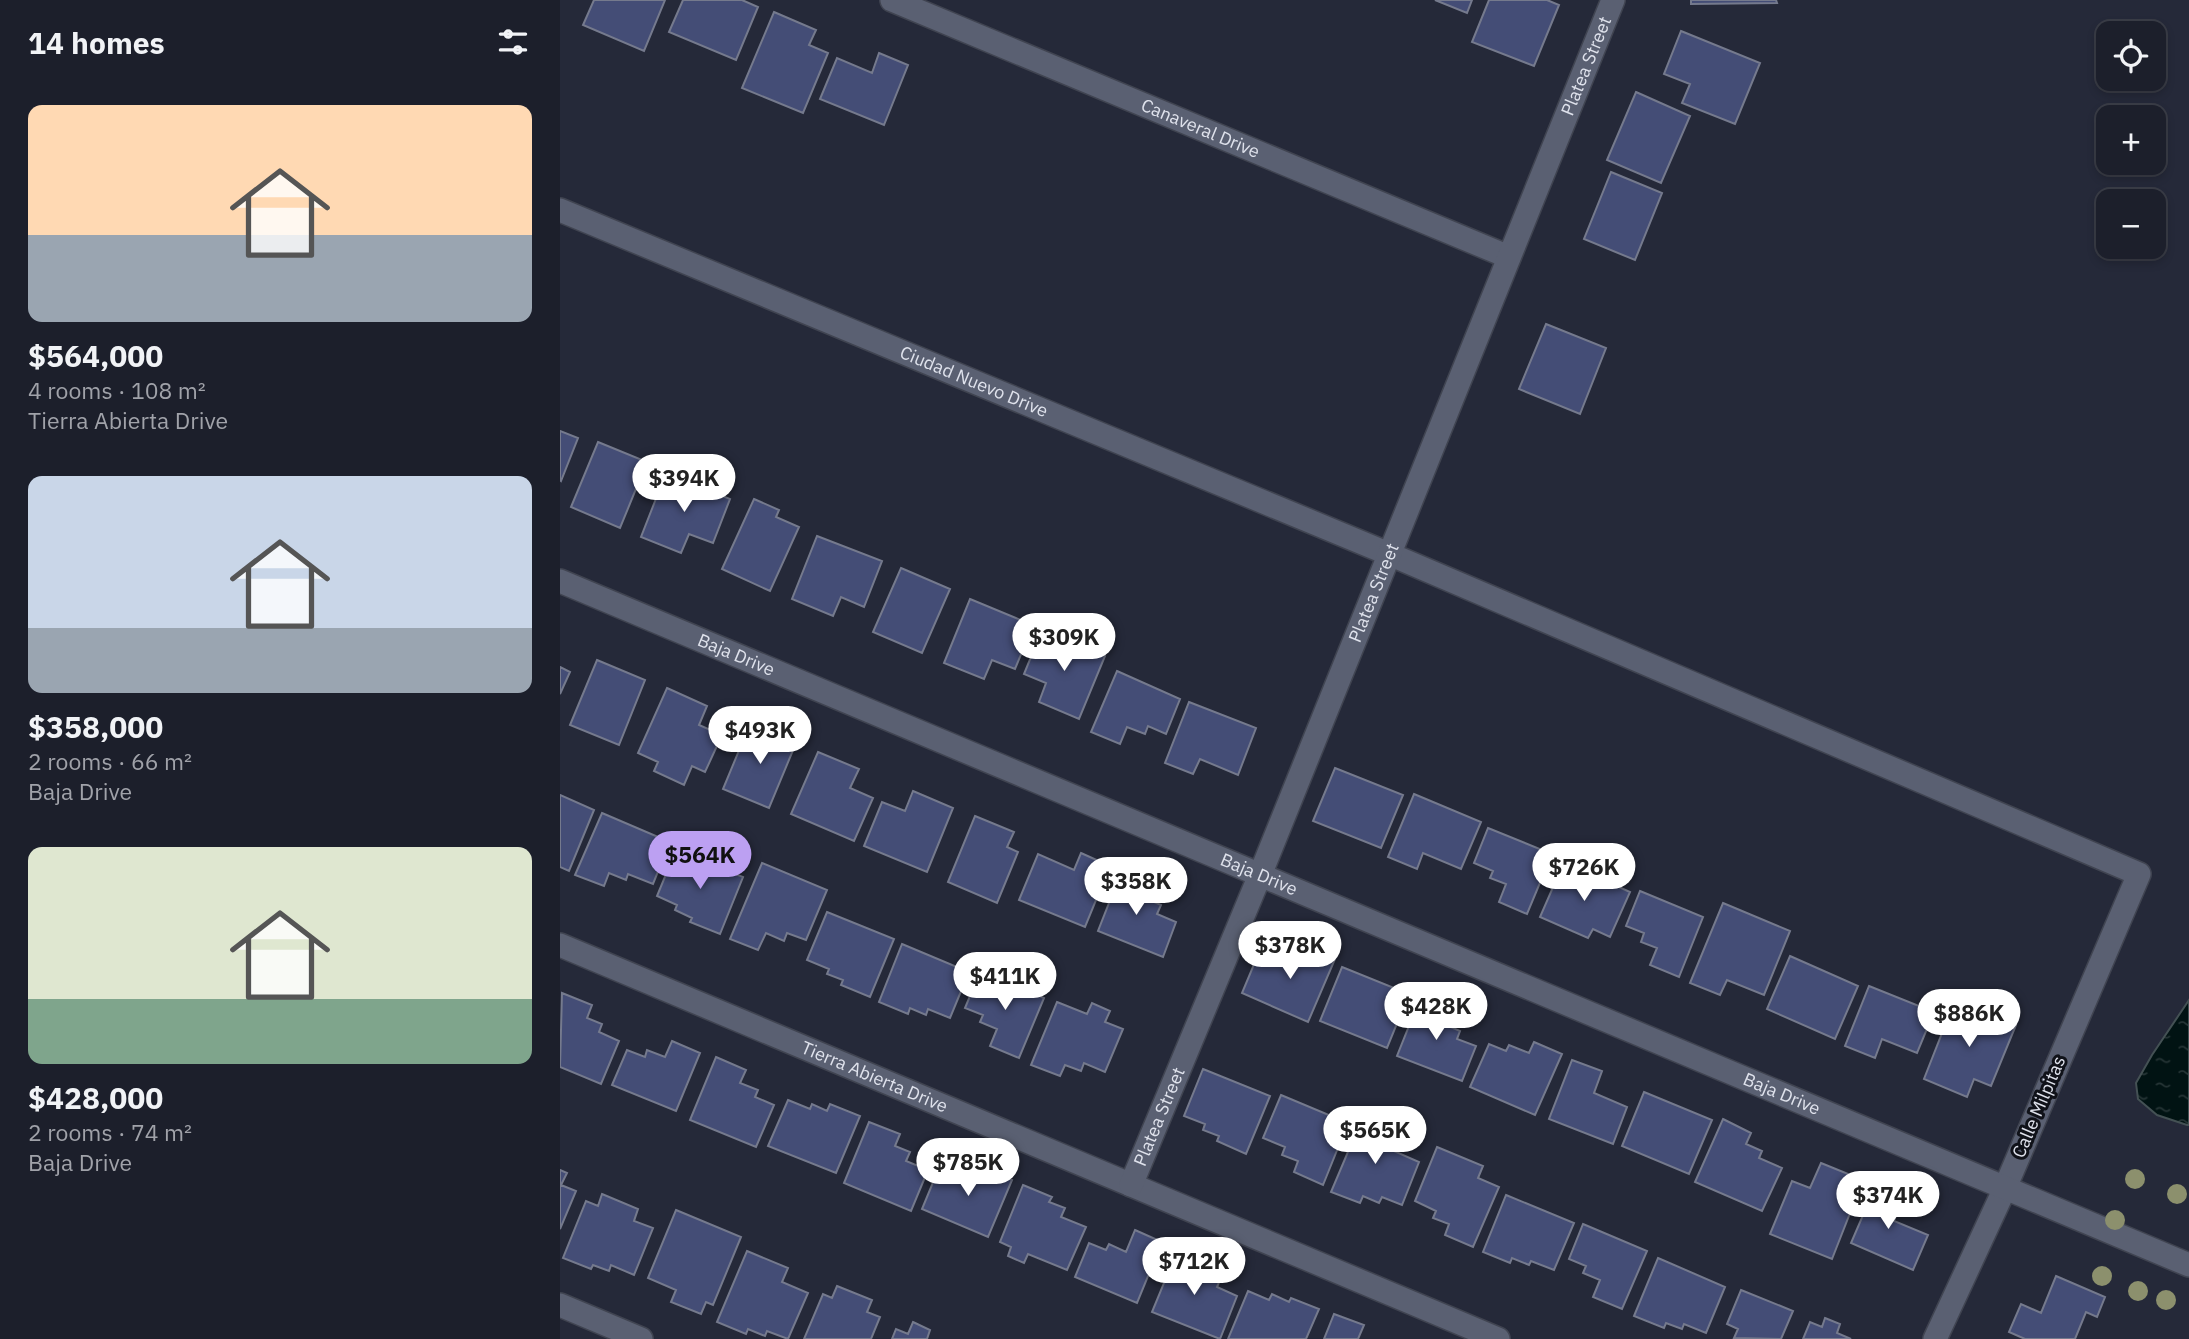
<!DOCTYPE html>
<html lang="en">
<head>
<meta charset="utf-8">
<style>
	body { margin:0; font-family:"IBM Plex Sans",sans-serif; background:#292c37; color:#f1f3f6; height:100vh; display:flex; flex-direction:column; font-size:26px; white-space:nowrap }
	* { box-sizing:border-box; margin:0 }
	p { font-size:23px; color:#a0a2a9 }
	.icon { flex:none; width:38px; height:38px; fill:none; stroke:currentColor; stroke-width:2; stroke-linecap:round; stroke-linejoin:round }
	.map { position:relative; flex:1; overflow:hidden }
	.sheet { display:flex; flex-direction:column; background:#1c1f2b; width:560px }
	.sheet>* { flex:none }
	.buttons { position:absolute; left:1536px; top:21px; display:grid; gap:14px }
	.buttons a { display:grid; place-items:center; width:70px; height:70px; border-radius:14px; background:#1c1f2b; box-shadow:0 4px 10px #0003,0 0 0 2px #3a3d47; font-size:35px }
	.price { position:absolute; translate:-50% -60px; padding:0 16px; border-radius:24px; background:#fff; color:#222; font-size:23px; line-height:46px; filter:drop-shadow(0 2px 4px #0008) }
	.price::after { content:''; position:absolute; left:50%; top:42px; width:21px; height:16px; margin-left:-10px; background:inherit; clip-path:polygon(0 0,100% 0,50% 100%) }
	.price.on { background:#bca0f2; color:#111 }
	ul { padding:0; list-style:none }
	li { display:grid; align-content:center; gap:14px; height:371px; padding:0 28px }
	li span { display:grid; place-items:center; height:217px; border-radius:14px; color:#555 }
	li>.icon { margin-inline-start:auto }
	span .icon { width:126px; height:126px; fill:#fffc; stroke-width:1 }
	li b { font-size:30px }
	h2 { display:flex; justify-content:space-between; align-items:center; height:84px; padding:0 28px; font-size:30px }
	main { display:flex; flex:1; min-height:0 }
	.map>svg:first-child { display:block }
</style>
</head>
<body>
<main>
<section class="sheet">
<h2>14 homes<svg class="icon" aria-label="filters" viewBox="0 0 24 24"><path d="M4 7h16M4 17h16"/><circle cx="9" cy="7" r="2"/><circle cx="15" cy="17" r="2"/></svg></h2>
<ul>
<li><span style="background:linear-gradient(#ffd9b3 60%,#9aa5b1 0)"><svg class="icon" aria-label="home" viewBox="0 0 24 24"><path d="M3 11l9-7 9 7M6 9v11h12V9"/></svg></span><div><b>$564,000</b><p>4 rooms · 108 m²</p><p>Tierra Abierta Drive</p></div></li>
<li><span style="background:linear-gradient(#c9d6e8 70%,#9aa5b1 0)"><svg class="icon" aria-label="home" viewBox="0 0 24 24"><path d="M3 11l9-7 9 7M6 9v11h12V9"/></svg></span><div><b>$358,000</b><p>2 rooms · 66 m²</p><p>Baja Drive</p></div></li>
<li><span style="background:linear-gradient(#dfe7d0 70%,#7fa58c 0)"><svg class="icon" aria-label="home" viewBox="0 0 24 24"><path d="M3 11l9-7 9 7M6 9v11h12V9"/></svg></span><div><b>$428,000</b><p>2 rooms · 74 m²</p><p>Baja Drive</p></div></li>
</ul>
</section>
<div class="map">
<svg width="1629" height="1339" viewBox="0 0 1629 1339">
	<defs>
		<pattern id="water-ripples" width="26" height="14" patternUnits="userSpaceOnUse" patternTransform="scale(1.75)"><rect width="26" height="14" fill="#011313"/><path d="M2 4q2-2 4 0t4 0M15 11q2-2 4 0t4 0" fill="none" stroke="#263536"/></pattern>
	</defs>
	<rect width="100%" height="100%" fill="#252939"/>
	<path fill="url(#water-ripples)" stroke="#445154" stroke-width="2" d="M1629 1000V1125H1627L1597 1115 1578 1099 1576 1083 1592 1055Z"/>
	<path fill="#444d76" stroke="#757a8d" stroke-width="2" d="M34 0H105L84 51 23 25Z
		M123 0H182L198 7 176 60 109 32Z
		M875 0H912L907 13Z
		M929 0H987L999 5 974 66 912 42Z
		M1131 0H1216L1217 3 1131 4Z
		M214 12 256 30 249 45 268 53 243 113 182 88Z
		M1121 31 1200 63 1175 124 1122 103 1130 84 1104 74Z
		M319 53 348 65 324 125 260 99 277 58 312 73Z
		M1076 92 1130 116 1101 183 1047 160Z
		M1051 172 1102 193 1075 260 1024 239Z
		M986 324 1046 348 1020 414 959 389Z
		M0 431 18 438 1 481 0 480Z
		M38 442 87 462 60 528 11 507Z
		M106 473 170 499 153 543 129 534 121 553 81 537Z
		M194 499 219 510 216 517 239 527 210 591 162 569Z
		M257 536 322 561 304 607 281 597 273 616 232 599Z
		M341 568 390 589 362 653 313 632Z
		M410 599 473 625 455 669 432 660 424 679 384 663Z
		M482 630 545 656 519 719 479 702 486 683 464 674Z
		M37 660 85 680 59 745 10 725Z
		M0 667 10 672 0 694Z
		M557 671 620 699 606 734 588 726 585 734 567 727 560 744 531 732Z
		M107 688 147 706 139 725 162 735 145 772 132 766 124 785 94 771 98 762 78 753Z
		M629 702 696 728 678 775 640 759 633 774 605 763Z
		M190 724 236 743 209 808 163 789Z
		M258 752 299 769 290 788 313 798 294 841 231 814Z
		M775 768 843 795 821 848 753 821Z
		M353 791 393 808 367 872 304 846 322 802 345 811Z
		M854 794 921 822 901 869 863 853 857 869 828 857Z
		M0 795 34 810 9 871 0 867Z
		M42 813 110 842 93 884 68 874 66 880 49 873 44 886 15 875Z
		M415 816 454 832 447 847 458 852 437 903 388 882Z
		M928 828 992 854 967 914 939 902 946 884 930 878 933 871 914 863Z
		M116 850 183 877 160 934 130 922 132 918 115 910 117 905 97 896Z
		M521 853 550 866 525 927 459 900 478 854 514 870Z
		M1004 862 1070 892 1050 937 1033 929 1028 938 980 917Z
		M202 863 267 890 246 940 227 933 224 941 206 933 198 950 170 939Z
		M562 870 591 882 585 898 601 905 597 914 616 922 603 957 538 931Z
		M1080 891 1143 917 1119 977 1090 965 1097 948 1081 942 1084 933 1066 926Z
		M1163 903 1230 931 1204 995 1167 980 1160 995 1130 983Z
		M267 912 334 939 310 997 281 985 283 980 267 974 269 969 247 960Z
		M342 944 409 972 390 1018 368 1009 366 1015 350 1008 348 1014 319 1002Z
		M746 946 775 959 748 1022 682 993 700 950 720 958 723 951 741 958Z
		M1230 956 1298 986 1275 1039 1207 1009Z
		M782 967 849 994 827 1048 760 1021Z
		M420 972 484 998 459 1058 430 1046 437 1029 420 1022 423 1015 405 1008Z
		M1309 986 1374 1012 1357 1053 1322 1039 1315 1058 1285 1046Z
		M2 993 32 1005 27 1018 42 1024 39 1032 59 1041 41 1084 0 1067Z
		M861 996 891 1008 884 1024 900 1031 897 1039 916 1046 902 1081 837 1056Z
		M1395 1000 1456 1025 1431 1086 1414 1079 1407 1097 1364 1079Z
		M497 1002 527 1014 532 1003 550 1011 545 1022 563 1029 545 1072 524 1063 521 1071 505 1065 500 1076 471 1065Z
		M112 1041 140 1053 116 1111 52 1085 67 1050 85 1057 87 1050 105 1057Z
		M974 1042 1002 1054 975 1115 910 1087 929 1044 946 1051 949 1045 969 1053Z
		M156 1057 186 1070 180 1083 198 1090 195 1097 214 1105 196 1147 130 1120Z
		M1012 1060 1042 1071 1034 1093 1067 1107 1053 1144 989 1119Z
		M643 1069 710 1096 686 1154 657 1141 659 1136 643 1130 645 1124 624 1116Z
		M1084 1092 1152 1120 1129 1174 1062 1146Z
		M721 1095 788 1123 763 1185 734 1172 738 1161 722 1155 725 1147 703 1138Z
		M228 1100 250 1109 252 1104 267 1111 270 1104 300 1116 276 1173 208 1146Z
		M804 1114 836 1127 827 1148 859 1162 842 1205 822 1197 819 1203 803 1196 800 1203 771 1192Z
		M1163 1119 1191 1133 1186 1144 1202 1151 1199 1158 1222 1168 1202 1211 1135 1182Z
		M309 1122 340 1134 335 1146 350 1152 346 1161 368 1170 351 1211 284 1183Z
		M877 1147 923 1166 918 1178 939 1187 913 1247 885 1235 889 1224 873 1218 876 1211 855 1201Z
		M381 1163 403 1173 405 1168 421 1174 423 1168 452 1180 428 1237 362 1209Z
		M1261 1163 1303 1180 1272 1259 1210 1234 1232 1181 1250 1188Z
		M0 1170 7 1173 1 1185 16 1191 0 1229Z
		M463 1185 492 1197 489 1202 505 1208 501 1217 526 1227 507 1270 468 1254 464 1263 448 1256 451 1247 440 1242Z
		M1316 1185 1343 1197 1334 1221 1368 1235 1353 1270 1291 1243Z
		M42 1194 78 1209 74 1221 93 1228 74 1275 51 1265 49 1271 33 1265 31 1269 3 1258 26 1201 38 1206Z
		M946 1195 1014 1223 994 1270 971 1261 969 1265 952 1258 950 1263 923 1252Z
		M116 1210 181 1237 153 1305 146 1302 141 1314 111 1302 116 1290 88 1278Z
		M1023 1224 1087 1251 1062 1309 1033 1297 1040 1280 1023 1273 1026 1266 1009 1259Z
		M575 1230 602 1242 577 1303 515 1277 529 1243 546 1250 549 1244 566 1252Z
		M618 1249 649 1261 643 1274 660 1280 657 1287 677 1296 660 1339 592 1312Z
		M187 1251 228 1268 222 1282 248 1293 228 1339 207 1331 205 1336 188 1329 186 1334 157 1322Z
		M1098 1258 1165 1287 1146 1333 1124 1324 1122 1329 1106 1323 1104 1328 1074 1316Z
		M1496 1276 1545 1297 1537 1317 1526 1312 1515 1339H1465L1449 1332 1461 1304 1481 1313Z
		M277 1286 312 1300 307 1312 320 1317 311 1339H244L263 1294 272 1298Z
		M1181 1290 1233 1311 1221 1339 1174 1338 1178 1329 1167 1324Z
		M688 1291 709 1300 712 1294 729 1302 731 1298 759 1309 746 1339H668Z
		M774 1314 804 1325 798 1339H764Z
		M1265 1318 1280 1324 1277 1333 1291 1339H1243L1250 1322 1262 1327Z
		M353 1322 370 1330 367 1339H332L336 1329 348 1334Z"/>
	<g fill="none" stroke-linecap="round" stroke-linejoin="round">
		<g stroke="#404451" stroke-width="26">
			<g id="minor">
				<path id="s1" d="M332 0 949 257"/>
				<path id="s2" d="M0 210 829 554 1579 874 1445 1188 1375 1339"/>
				<path id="s3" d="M0 581 1629 1265"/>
				<path id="s4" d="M0 945 938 1339"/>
				<path id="s5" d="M571 1185 700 875 1053 0"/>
				<path d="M0 1305 81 1339"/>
			</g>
		</g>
		<use href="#minor" stroke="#5a6072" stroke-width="23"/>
	</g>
	<g fill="#8c906d">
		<circle cx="1575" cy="1179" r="10"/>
		<circle cx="1617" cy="1194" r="10"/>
		<circle cx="1555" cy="1220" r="10"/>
		<circle cx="1542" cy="1276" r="10"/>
		<circle cx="1578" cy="1291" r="10"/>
		<circle cx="1606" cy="1300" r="10"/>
	</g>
	<g text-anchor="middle" stroke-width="6" stroke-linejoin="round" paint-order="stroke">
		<g font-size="18" fill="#dfe2ec" stroke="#101219">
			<text dy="6" stroke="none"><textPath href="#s5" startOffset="1208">Platea Street</textPath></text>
			<text dy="6" stroke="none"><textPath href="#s1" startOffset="334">Canaveral Drive</textPath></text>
			<text dy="6" stroke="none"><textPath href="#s2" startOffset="448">Ciudad Nuevo Drive</textPath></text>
			<text dy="6" stroke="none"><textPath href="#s5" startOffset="640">Platea Street</textPath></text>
			<text dy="6" stroke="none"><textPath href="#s3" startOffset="191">Baja Drive</textPath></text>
			<text dy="6" stroke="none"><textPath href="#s3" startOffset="758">Baja Drive</textPath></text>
			<text dy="6" stroke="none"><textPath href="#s4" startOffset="341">Tierra Abierta Drive</textPath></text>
			<text dy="6" stroke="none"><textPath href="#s3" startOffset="1325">Baja Drive</textPath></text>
			<text transform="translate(1479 1107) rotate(-67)" y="6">Calle Milpitas</text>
			<text dy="6" stroke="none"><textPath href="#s5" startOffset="74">Platea Street</textPath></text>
		</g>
	</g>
</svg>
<div class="buttons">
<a><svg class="icon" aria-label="locate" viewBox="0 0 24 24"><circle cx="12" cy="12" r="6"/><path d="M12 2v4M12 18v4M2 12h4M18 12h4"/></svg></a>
<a>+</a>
<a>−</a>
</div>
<b class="price" style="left:124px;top:514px">$394K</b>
<b class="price" style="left:504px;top:673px">$309K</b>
<b class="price" style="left:200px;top:766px">$493K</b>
<b class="price on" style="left:140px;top:891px">$564K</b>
<b class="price" style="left:1024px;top:903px">$726K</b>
<b class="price" style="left:576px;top:917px">$358K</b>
<b class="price" style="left:730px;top:981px">$378K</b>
<b class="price" style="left:445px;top:1012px">$411K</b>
<b class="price" style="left:876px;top:1042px">$428K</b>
<b class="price" style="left:1409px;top:1049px">$886K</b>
<b class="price" style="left:815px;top:1166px">$565K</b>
<b class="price" style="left:408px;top:1198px">$785K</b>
<b class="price" style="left:1328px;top:1231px">$374K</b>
<b class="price" style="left:634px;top:1297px">$712K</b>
</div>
</main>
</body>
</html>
